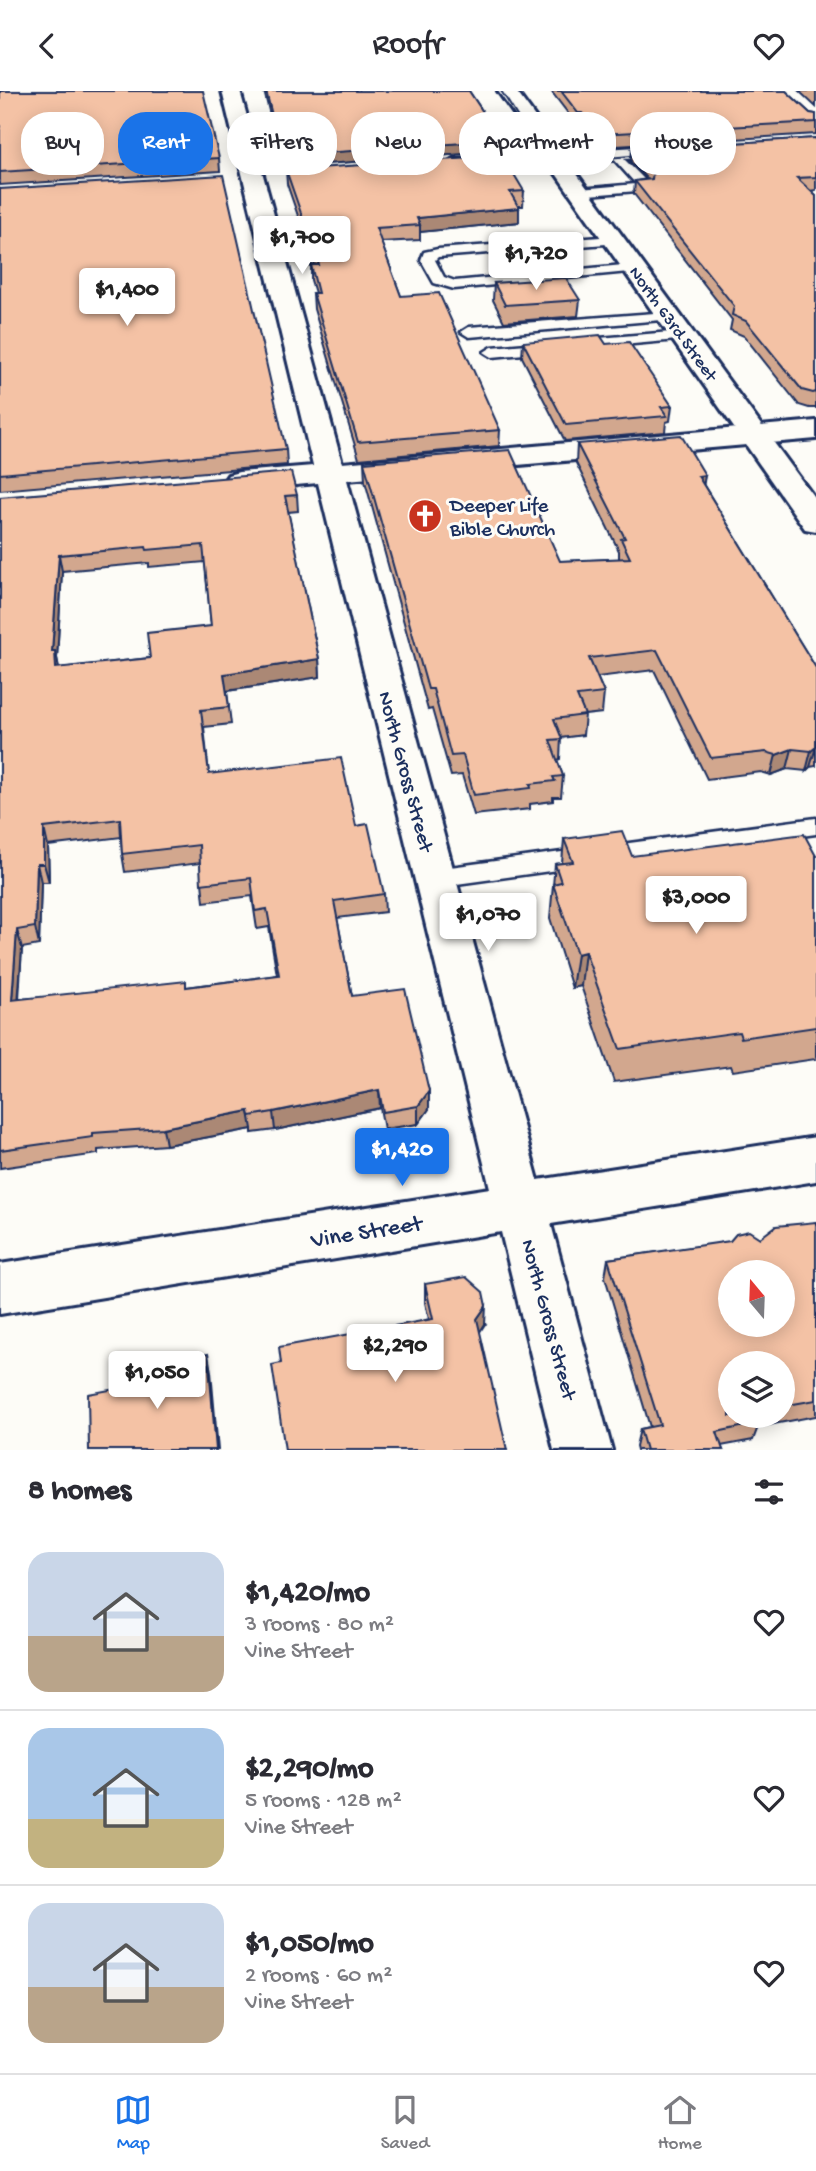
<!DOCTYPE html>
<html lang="en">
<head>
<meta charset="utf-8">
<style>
	body { margin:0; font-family:"Gochi Hand",sans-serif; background:#f7f7f7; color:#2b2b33; height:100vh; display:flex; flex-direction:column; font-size:26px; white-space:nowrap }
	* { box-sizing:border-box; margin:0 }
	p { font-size:23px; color:#7c7c81 }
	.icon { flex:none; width:38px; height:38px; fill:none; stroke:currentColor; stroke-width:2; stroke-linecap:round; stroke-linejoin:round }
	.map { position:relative; height:1359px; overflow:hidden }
	.details { display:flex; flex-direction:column; background:#fff; flex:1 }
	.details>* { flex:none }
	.guide { position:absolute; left:21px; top:21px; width:775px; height:63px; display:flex; gap:14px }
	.needle { width:46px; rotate:341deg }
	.buttons { position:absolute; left:718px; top:1169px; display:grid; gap:14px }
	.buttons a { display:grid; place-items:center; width:77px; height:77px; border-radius:50%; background:#fff; box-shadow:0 4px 18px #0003; font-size:35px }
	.price { position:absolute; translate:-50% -60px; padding:0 16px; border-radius:7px; background:#fff; color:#222; font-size:23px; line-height:46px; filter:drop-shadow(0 2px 4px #0008) }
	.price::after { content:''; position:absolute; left:50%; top:42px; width:21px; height:16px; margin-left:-10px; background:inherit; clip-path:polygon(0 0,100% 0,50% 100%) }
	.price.on { background:#1a73e8; color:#fff }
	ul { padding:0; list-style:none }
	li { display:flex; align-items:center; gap:21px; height:175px; padding:0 28px }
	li+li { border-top:2px solid #e1e1e2 }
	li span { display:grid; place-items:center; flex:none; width:196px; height:140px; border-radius:21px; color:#555 }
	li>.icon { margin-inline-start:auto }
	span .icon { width:84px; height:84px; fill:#fffc; stroke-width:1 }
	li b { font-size:30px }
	h2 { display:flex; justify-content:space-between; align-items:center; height:84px; padding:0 28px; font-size:30px }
	.tag { padding:0 24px; border-radius:28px; background:#fff; box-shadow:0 4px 18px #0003; font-size:24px; line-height:63px }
	.tag.on { background:#1a73e8; color:#fff }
	header { display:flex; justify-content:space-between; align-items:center; height:91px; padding:0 28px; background:#fff; font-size:32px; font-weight:600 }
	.menu { display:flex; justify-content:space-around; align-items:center; height:98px; border-top:2px solid #e1e1e2; background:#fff; font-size:19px; color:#7c7c81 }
	.menu a { display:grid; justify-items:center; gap:4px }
	.menu .on { color:#1a73e8 }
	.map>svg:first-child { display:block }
</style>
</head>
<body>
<header><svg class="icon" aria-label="back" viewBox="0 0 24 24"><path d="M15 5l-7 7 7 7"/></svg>Roofr<svg class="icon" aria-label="heart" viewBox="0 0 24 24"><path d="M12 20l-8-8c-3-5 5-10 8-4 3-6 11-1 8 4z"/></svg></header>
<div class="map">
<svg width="816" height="1359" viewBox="0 0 816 1359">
	<rect width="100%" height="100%" fill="#fdfcf7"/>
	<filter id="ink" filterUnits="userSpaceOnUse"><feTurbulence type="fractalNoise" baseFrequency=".0143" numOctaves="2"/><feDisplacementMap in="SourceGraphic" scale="14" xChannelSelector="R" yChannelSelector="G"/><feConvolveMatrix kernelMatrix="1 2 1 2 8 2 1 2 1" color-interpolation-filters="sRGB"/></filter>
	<g filter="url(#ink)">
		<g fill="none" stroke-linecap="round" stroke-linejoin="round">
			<g stroke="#1b2f5e" stroke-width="5">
				<path id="service" d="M616 60 649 93V99L576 105 574 102 580 98 636 93 610 64Z
					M614 145 621 149 619 152 438 166 435 169 444 186 455 190 634 173 639 174V180L454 198 434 192 421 169 424 161 438 158Z
					M668 221 675 225 673 228 469 246 461 241 469 236Z
					M683 240 688 242V248L492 266 484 261 492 256Z
					M816 727V743L435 796 426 793 423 787 426 781 435 778Z"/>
			</g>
			<g stroke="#1b2f5e" stroke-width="6">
				<path id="minor" d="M222 0H240L342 372 816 330V348L347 389 538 1089 816 1046V1090L551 1133 612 1359H554L501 1141 0 1223V1173L490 1097 318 392 239 399 228 396 224 390 228 384 239 381 313 375Z
					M556 61 566 67 563 71 453 80 443 74 453 68Z"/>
			</g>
			<g stroke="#1b2f5e" stroke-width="6">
				<path id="tertiary" d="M685 53 692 55 695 59 692 63 556 73 546 67 556 61Z"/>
			</g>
			<g stroke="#1b2f5e" stroke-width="6">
				<path id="primary" d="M498 0H516L816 409V440L805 438Z"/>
			</g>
			<use href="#service" fill="#fdfcf7" fill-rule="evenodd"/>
			<use href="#minor" fill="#fdfcf7" fill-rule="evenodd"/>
			<use href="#tertiary" fill="#fdfcf7" fill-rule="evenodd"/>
			<use href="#primary" fill="#fdfcf7" fill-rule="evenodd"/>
			<path stroke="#1b2f5e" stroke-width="2" d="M501 0C513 17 523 39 539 53 567 76 617 66 650 63"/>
		</g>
		<path fill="#d2a78e" stroke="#1b2f5e" stroke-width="2" fill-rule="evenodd" d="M0 0 219 67 220 80 0 94Z
			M264 0H469L499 45V56L491 61 283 76Z
			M551 0H786L810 22 816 23V43L599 56 581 34H577Z
			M799 0H816V16Z
			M816 47V99L810 100 816 105V317H809L799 314 744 245 730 239 732 229 634 103 635 90 647 88 631 71 632 58Z
			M286 79 524 100 523 115H518L519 131 420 141V149L381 151 401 205 500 339 499 355 359 368 314 218 313 202H315L311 189V174H315L287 93Z
			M0 98 286 358 287 374 0 399Z
			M494 192 580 209 578 225 504 231 493 209Z
			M523 251 606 253 672 315 670 330 666 331 665 341 565 350 522 266Z
			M577 353 705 384 703 393 816 577V675L810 676 806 680 787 678 771 684 761 681 707 688 654 579 597 586 604 602 602 622 585 624 583 644 561 647 560 668 557 669 563 685 561 706H553V710L530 713V718L474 724 462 684 451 685 432 618 428 619 365 390 364 371 560 470 619 468V460L576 372Z
			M297 404 298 420 288 421 319 568 320 586 227 600 231 633 204 636 209 683 356 735 384 803 385 821 337 827 352 905 429 1018 418 1033 384 1038 380 1017 275 1039 252 1042V1038L166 1054 98 1059V1063L0 1077V406ZM205 471 211 535 150 567 59 577 57 567 62 480 149 472V476ZM121 746 122 763 125 781 200 772 204 811 252 805 257 838 269 836 277 884 187 896 19 908 22 857 39 854 41 791H49L48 755Z
			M564 748 632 765H816V968L733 980 731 975 614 991 581 895 572 897 550 827 555 773 562 772Z
			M816 1131V1325L758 1336 753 1349 721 1355 723 1359H637L636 1355 640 1338 650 1336 605 1186 608 1168 760 1147ZM782 1272V1325H730Z
			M425 1193 485 1233 281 1272 429 1228 425 1212Z"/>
		<path fill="#ab8874" stroke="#1b2f5e" stroke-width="2" d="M499 45V56L491 61 283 76 282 65Z
			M519 117V131L420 141V134L417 127Z
			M705 384 702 403 698 385Z
			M59 464 62 480 57 567 59 578V594L52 560Z
			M319 568 320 586 226 600 224 583Z
			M816 656 810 676 806 680 811 660Z
			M792 658 787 678 771 684 776 664Z
			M44 737 48 755 49 791 44 773Z
			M37 773 41 791 39 854 35 836Z
			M17 839 22 857 17 927 12 909Z
			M585 861 581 895 572 897 577 863Z
			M379 999 380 1017 275 1039 273 1021Z
			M429 1000V1018L418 1033V1015Z
			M249 1020 252 1038 166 1054 163 1037Z
			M486 1215 485 1233 476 1247 477 1228Z
			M208 1263 211 1281 218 1359H216Z"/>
		<path fill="#f4c2a5" stroke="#1b2f5e" stroke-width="2" fill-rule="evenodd" d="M0 0H203L219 67 0 81Z
			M266 0H469L499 45 492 50 282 65Z
			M561 0H786L810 22 816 23V31L600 43 582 22H578Z
			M816 47V86L797 87 816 105V301L813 302 802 299 746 230 732 224 734 215 635 90 652 88 653 80 632 58Z
			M503 65 524 100 510 101 519 117 417 127 420 134 376 137 401 205 439 202 500 339 358 351 313 202H318L311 174H319L286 79Z
			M223 84 286 358 0 383V98Z
			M566 187 580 209 505 214 494 192Z
			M600 244 606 253 629 251 672 315 661 316 667 325 566 334 523 251Z
			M681 344 705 384 698 385 816 577V656L811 660 792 658 776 664 766 661 711 667 657 559 589 567 604 602 577 605 585 624 554 628 562 648 550 649 563 685 553 686 555 690 530 693 531 697 474 704 463 664 451 665 433 598H428L364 371 510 359 560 470 630 467 621 448 625 447 577 353Z
			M291 381 297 404 285 405 319 568 224 583 229 616 201 619 209 683 341 667 356 735 368 733 384 803 334 810 352 905 405 898 429 1000 418 1015 383 1021 379 999 273 1021 250 1025 249 1020 163 1037 93 1042V1046L0 1059V406ZM203 454 211 535 147 542 150 567 56 577 55 560H52L59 464 146 456 147 459ZM120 728 122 763 199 754 201 793 251 787 255 820 267 818 279 884 186 896V890L12 909 17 839 35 836 37 773H44V737Z
			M622 740 632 765 804 743 816 765V936L741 947 739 941 620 958 585 861 577 863 553 793 561 791 555 773 573 771 564 748Z
			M816 1131V1309L782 1315V1272H730V1325H756L759 1332 717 1341 723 1359H646L640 1338 660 1334 608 1168 730 1150 736 1143 749 1140 760 1147 776 1135ZM730 1181H782V1234H730Z
			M466 1186 483 1201 486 1215 477 1228 507 1359H285L272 1274 281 1272 279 1256 433 1228 425 1193Z
			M208 1263 216 1359H89L88 1303 153 1291 152 1273Z"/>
	</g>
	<defs>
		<g id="church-disc" transform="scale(1.75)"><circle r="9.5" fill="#c8321e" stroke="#fdfcf7"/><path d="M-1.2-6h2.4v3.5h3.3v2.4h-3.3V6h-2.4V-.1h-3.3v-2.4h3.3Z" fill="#fff"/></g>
	</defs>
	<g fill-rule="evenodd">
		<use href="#church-disc" x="425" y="425"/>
	</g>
	<g text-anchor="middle" stroke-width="6" stroke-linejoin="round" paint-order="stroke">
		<g font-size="18" fill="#1b2f5e" stroke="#fdfcf7">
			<text transform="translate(674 232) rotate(54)" y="6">North 63rd Street</text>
		</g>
		<g font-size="21" fill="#1b2f5e" stroke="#fdfcf7" text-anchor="start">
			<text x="450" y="420">Deeper Life<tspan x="450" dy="24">Bible Church</tspan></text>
		</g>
		<g font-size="21" fill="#1b2f5e" stroke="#fdfcf7">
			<text transform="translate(407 680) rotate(75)" y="7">North Gross Street</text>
			<text transform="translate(550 1228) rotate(75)" y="7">North Gross Street</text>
		</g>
		<g font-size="24" fill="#1b2f5e" stroke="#fdfcf7">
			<text transform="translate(366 1139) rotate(-9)" y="8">Vine Street</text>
		</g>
	</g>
</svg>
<div class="buttons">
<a><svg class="needle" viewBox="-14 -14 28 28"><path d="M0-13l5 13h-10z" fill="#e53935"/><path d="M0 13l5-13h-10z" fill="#7c7c81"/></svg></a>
<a><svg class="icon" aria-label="layers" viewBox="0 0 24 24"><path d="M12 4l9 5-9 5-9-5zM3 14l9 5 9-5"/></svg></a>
</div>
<b class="price" style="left:302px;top:185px">$1,700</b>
<b class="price" style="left:536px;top:201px">$1,720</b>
<b class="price" style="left:127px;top:237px">$1,400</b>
<b class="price" style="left:696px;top:845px">$3,000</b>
<b class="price" style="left:488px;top:862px">$1,070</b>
<b class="price on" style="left:402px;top:1097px">$1,420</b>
<b class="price" style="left:395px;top:1293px">$2,290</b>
<b class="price" style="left:157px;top:1320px">$1,050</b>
<div class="guide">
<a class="tag">Buy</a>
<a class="tag on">Rent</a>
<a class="tag">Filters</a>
<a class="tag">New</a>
<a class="tag">Apartment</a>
<a class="tag">House</a>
</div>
</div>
<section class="details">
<h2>8 homes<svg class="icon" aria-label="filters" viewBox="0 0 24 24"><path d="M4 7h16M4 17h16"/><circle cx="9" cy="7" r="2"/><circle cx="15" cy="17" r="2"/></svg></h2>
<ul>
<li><span style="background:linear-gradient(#c9d6e8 60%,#b9a48a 0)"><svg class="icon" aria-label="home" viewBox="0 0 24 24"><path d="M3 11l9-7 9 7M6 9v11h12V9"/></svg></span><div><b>$1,420/mo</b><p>3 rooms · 80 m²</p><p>Vine Street</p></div><svg class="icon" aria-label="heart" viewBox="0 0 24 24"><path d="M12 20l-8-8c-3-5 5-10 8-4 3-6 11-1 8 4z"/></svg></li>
<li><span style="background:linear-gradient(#a9c7e8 65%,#c2b280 0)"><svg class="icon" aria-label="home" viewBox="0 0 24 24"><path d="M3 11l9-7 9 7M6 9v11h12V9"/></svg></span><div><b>$2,290/mo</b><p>5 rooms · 128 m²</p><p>Vine Street</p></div><svg class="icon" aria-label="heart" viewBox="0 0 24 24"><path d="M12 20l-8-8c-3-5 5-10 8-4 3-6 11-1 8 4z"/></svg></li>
<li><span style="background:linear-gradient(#c9d6e8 60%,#b9a48a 0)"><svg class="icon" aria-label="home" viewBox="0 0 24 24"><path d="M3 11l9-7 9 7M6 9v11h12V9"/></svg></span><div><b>$1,050/mo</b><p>2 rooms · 60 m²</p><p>Vine Street</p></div><svg class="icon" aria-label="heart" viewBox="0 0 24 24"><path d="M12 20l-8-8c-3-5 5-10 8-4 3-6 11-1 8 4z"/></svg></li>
</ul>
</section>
<nav class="menu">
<a class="on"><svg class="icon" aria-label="map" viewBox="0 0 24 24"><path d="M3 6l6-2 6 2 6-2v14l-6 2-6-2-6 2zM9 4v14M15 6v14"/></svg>Map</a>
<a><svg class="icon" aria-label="saved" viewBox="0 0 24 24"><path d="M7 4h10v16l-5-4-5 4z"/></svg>Saved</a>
<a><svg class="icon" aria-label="home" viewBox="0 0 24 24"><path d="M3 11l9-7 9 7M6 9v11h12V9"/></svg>Home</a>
</nav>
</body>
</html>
